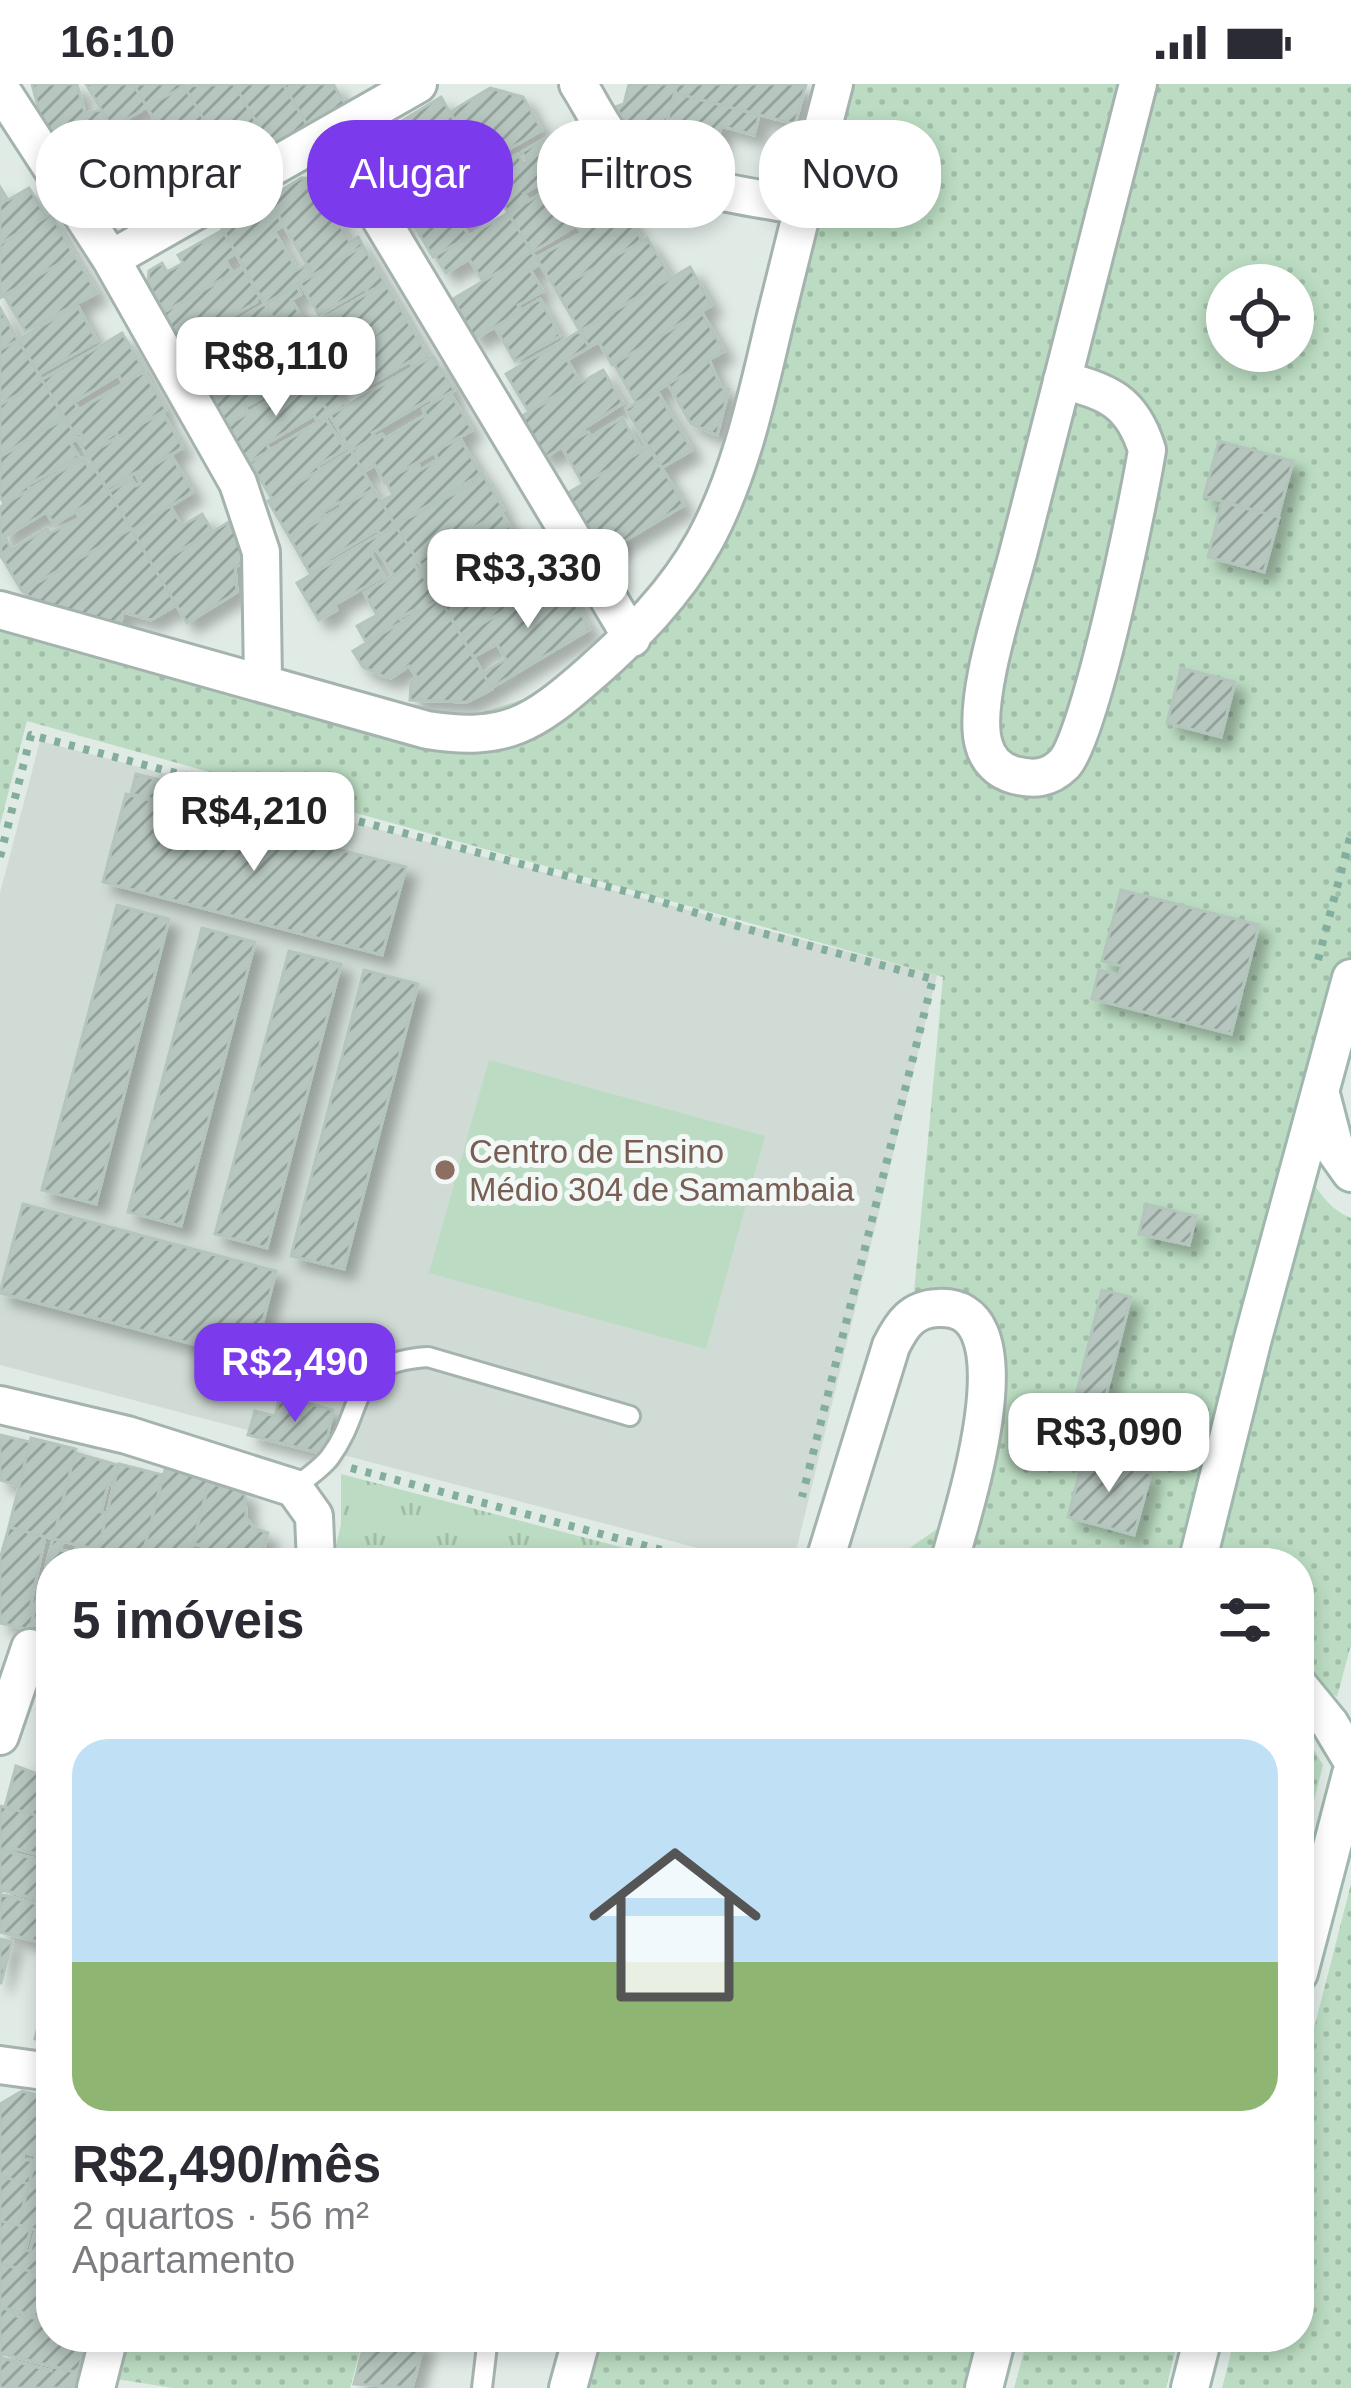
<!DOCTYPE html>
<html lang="pt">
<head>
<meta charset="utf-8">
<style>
	body { margin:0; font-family:Helvetica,sans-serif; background:#f2f2f3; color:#2b2b33; height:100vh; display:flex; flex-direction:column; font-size:45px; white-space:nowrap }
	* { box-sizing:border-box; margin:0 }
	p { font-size:39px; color:#7c7c81 }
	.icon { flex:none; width:66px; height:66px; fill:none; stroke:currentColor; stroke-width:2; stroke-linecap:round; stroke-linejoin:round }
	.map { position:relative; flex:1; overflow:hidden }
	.details { position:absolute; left:36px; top:1464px; width:1278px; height:804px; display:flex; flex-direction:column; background:#fff; border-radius:48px; box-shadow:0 6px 18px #0003 }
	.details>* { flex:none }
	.banner { position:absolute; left:36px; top:36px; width:1281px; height:108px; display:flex; gap:24px }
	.fabs { position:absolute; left:1206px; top:180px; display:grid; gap:24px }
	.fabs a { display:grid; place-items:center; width:108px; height:108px; border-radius:50%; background:#fff; box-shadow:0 6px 18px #0003; font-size:60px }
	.price { position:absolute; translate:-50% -102px; padding:0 27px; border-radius:24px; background:#fff; color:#222; font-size:39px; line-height:78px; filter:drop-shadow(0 3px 6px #0008) }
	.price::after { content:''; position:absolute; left:50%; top:72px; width:36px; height:27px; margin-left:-18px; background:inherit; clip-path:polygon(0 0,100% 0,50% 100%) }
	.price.current { background:#7c3aed; color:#fff }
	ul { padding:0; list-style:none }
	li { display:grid; align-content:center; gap:24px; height:636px; padding:0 36px }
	li span { display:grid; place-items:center; height:372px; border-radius:36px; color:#555 }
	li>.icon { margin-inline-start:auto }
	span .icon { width:216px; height:216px; fill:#fffc; stroke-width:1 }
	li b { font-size:51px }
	h2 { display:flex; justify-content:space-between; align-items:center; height:144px; padding:0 36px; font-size:51px }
	.chip { padding:0 42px; border-radius:48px; background:#fff; box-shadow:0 6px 18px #0003; font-size:42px; line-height:108px }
	.chip.current { background:#7c3aed; color:#fff }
	.status { display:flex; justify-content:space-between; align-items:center; height:84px; padding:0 60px; background:#fff; direction:ltr }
	.status svg { height:33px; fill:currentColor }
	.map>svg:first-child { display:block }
</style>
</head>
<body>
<div class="status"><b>16:10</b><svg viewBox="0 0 49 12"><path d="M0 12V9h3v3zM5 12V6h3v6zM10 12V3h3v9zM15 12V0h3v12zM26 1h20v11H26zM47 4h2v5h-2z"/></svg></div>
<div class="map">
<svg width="1351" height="2304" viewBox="0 0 1351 2304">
	<defs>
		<pattern id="grass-tufts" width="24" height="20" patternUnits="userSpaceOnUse" patternTransform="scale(3)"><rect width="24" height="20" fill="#bbdcc2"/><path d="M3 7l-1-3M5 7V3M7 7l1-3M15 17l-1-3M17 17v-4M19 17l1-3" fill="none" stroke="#a0bea7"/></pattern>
		<pattern id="park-dots" width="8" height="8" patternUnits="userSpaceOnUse" patternTransform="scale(3)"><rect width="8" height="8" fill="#bbdcc2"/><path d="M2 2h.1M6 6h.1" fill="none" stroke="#a0bea7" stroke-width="1.8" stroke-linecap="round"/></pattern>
		<pattern id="building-hatch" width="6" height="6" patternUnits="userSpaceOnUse" patternTransform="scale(3)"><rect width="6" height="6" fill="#b7c6bf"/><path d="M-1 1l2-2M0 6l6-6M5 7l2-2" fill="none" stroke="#94a29c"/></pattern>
		<filter id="shadow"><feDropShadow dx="10" dy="10" stdDeviation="6" flood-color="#0004"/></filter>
	</defs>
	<rect width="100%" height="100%" fill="#e1ebe6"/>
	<path fill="#d0dbd5" d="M40 657 937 891 793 1479H755L0 1281V809Z"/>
	<path fill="url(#grass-tufts)" d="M341 1390 682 1479H332L341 1440Z"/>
	<path fill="url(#park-dots)" fill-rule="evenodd" d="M834 0H1351V894L1197 1479H888L963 1427 979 1247 912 1230 943 893 27 637 0 741V526L427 645 580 598 703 460ZM1227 201H1293V267H1227Z
		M1306 1087C1318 1107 1329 1125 1351 1134V1561L1337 1613 1299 1588V1479H1205Z
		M1299 1641 1323 1681 1299 1776Z
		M1351 1800V2304H1222L1235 2253H1299V2003Z
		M128 2253H364L350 2304H173L116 2295Z
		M582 2253H997L984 2304H568Z
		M1028 2253H1179L1166 2304H1014Z"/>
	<path fill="#bbdcc2" d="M489 976 765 1052 706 1265 429 1189Z"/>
	<path fill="url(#building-hatch)" stroke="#b4c5bd" stroke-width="3" filter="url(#shadow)" d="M32 0H77L85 29 101 26 112 44 63 72 42 38Z
		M86 0H133L147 23 112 44Z
		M133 0H184V2L147 23Z
		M234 0 271 63 234 86 184 2Z
		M234 0H283L307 41 271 63Z
		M283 0H333L345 20 307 41Z
		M629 0H677L660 62 639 57 615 23 624 20Z
		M677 0H806L795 40 675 9Z
		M184 2 234 86 196 107 147 23Z
		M490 4 523 13 542 46 481 81 450 28Z
		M675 9 759 31 754 51 721 42 716 65 663 52Z
		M441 13 459 44 390 87 393 81H373L371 56H390L391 71H397L402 37Z
		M126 35 138 53 129 59 134 69 124 76 106 47Z
		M570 40 592 80 543 109 538 101 524 109 529 117 508 129 486 89 518 70 523 80 528 77 522 68Z
		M459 44 483 86 404 138 378 94 406 77 418 100 427 94 420 82 416 87 408 76Z
		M592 80 621 115 532 168 508 129Z
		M182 81 190 96 158 115 149 100Z
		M301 94 323 95 328 104 323 113 350 158 358 153 363 162 313 191 268 115Z
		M471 98 482 116 479 121 484 130 463 142 469 152 433 173 410 134Z
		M0 103 8 116 29 104 46 132 0 160Z
		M270 117 284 141 274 147 297 186 307 180 313 191 265 220 222 145Z
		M619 117 642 157 556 206 536 174 582 149 577 142Z
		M508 129 532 168 483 197 469 175 446 189 435 172Z
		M51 130 74 171 0 214V160Z
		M223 146 236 169 225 176 233 189 164 228 148 199 149 187 162 179 167 188 183 179 178 171Z
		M647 154 671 193 580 247 556 206Z
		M363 162 385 199 368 208 365 204 319 231 300 199Z
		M532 168 540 180 530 186 543 207 518 221 521 227 475 255 453 215Z
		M74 171 97 209 25 247 4 211Z
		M690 183 712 221 612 281 599 258 589 263 580 247Z
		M243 184 259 212 256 218 222 238 225 243 184 268 161 230Z
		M385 199 407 236 346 272 343 267 332 274 334 278 307 294 286 257Z
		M296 201 301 210 291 216 309 244 286 257 265 220Z
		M540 215 560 252 515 277 495 243Z
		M265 220 282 250 242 274 247 281 206 305 184 268Z
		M77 221 97 257 39 290 18 256Z
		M0 224 18 256 0 266Z
		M701 227 724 267 636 319 614 280Z
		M407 236 429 274 413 283 410 277 371 300 367 294 358 299 343 273Z
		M580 247 589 263 567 276 579 296 529 328 506 290Z
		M122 249 145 287 124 300 118 291 74 318 79 326 65 334 42 296Z
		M18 256 42 296 0 321V266Z
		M286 257 307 294 296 301 293 295 245 323 248 329 227 341 206 305Z
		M433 272 454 306 433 319 431 314 372 349 375 353 351 367 330 331Z
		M709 276 721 303 729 305 717 351 691 340 668 300Z
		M324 285 346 322 330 331 307 294Z
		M603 286 623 319 583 345 585 349 544 374 520 333Z
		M144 288 166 326 119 353 116 348 106 354 108 359 87 371 77 355 83 352 80 348 75 351 65 334Z
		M307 294 330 331 318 338 314 331 266 360 270 366 248 379 226 342Z
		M42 296 63 332 0 373V321Z
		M657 307 692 366 661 384 626 325Z
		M450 309 472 346 384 398 375 381 364 388 351 367 382 350 385 355 426 331 423 325Z
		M162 328 183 364 106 404 87 371Z
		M65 334 77 354 70 359 79 373 27 401 29 406 4 420 0 412V373Z
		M325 334 345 365 317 382 320 386 272 415 250 378Z
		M622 334 642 367 583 400 562 363 588 348 591 353Z
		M459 353 481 390 395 441 381 417 393 411 385 397 417 379 421 386 438 375 434 368Z
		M1219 357 1293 377 1278 433 1204 412Z
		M649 362 684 421 601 471 566 410Z
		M351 367 373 405 342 423 339 418 322 428 325 432 290 454 268 417Z
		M171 371 193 408 132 446 109 408 131 395 136 402 141 399 137 392Z
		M83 374 92 389 96 386 109 408 54 440 46 428 5 453 11 465 1 472 0 423Z
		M482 389 504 426 457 454 449 441 442 445 450 458 418 477 395 441 476 398 474 394Z
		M373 405 395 441 380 450 377 446 328 475 331 479 311 491 290 454Z
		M109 408 131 445 22 507 1 472 47 444 50 449 80 434 76 427Z
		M1222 418 1279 433 1264 488 1208 473Z
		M170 422 182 442 202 430 213 448 153 482 132 446Z
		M501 428 524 466 440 515 418 477Z
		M229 438 248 476 235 483 237 508 187 539 153 482Z
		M395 441 418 477 394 491 376 465 370 469 384 492 334 521 337 526 319 536 297 499Z
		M131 445 176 521 151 536 123 528 120 543 40 523 23 507Z
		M542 455 564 491 461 552 440 515Z
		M413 480 438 511 425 518 428 522 416 529 414 526 399 534 402 538 366 558 357 542 377 531 364 509Z
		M560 494 590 545 491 604 483 589 506 575 497 560 473 573 461 552Z
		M440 515 492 605 467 618 410 616 411 597 417 593 409 582 391 594 383 592 363 583 353 567Z
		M1181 584 1235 598 1221 653 1167 639Z
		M136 690 215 710 210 729 131 710Z
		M126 710 406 783 382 871 103 798Z
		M1121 806 1259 841 1231 950 1092 915 1099 886 1119 891 1122 882 1102 877Z
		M117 821 169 835 96 1120 42 1106Z
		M202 844 255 858 181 1142 128 1128Z
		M289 867 341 880 267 1164 215 1150Z
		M364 886 418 900 344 1185 291 1172Z
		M23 1120 276 1187 253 1276 0 1209Z
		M1146 1120 1196 1132 1189 1161 1139 1150Z
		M1102 1206 1131 1213 1103 1323 1075 1316Z
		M280 1312 333 1326 324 1370 248 1351 255 1327 275 1332Z
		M0 1351 30 1358 19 1402 0 1396Z
		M31 1354 76 1365 53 1455 9 1443Z
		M75 1369 118 1381 113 1401 108 1400 101 1428 107 1429 98 1466 53 1455Z
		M1084 1372 1151 1389 1134 1451 1068 1433Z
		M119 1380 163 1391 141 1477 98 1466Z
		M166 1382 210 1393 188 1479 141 1477Z
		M209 1399 245 1408 246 1434 254 1444 268 1449 262 1473 283 1479H200L205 1463 193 1459Z
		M9 1443 45 1453 31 1519 36 1520 30 1546 0 1539V1475Z
		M53 1455 63 1457 60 1466 75 1469 77 1461 98 1466 95 1479H51V1545L31 1540 40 1507 44 1508 49 1489 45 1487Z
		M98 1466 141 1477V1479H95Z
		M16 1682 51 1695V1735L5 1723Z
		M0 1722 51 1735V1779L44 1777 45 1772 14 1764 13 1769 0 1766Z
		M0 1766 51 1779V1819L3 1806 0 1810Z
		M0 1810 51 1824V1861L0 1848Z
		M0 1855 12 1858 1 1899H0Z
		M46 1911 51 1912V1959L35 1955Z
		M22 2007 51 2014 35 2071 24 2068 22 2075 34 2077 29 2100 0 2092V2020Z
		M51 2014V2105L29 2100Z
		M0 2092 29 2100 18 2141 0 2137Z
		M29 2100 51 2105V2150L18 2141Z
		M0 2137 31 2144 25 2166 30 2167 36 2146 51 2150V2192L0 2180Z
		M0 2180 51 2192V2236L0 2223Z
		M0 2223 16 2228 15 2232 51 2236V2253H87L78 2289 0 2269Z
		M366 2253H400L424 2259 412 2304 354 2300Z
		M0 2269 2 2274 51 2287 52 2282 77 2289 73 2304H0Z"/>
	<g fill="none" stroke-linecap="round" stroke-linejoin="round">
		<g stroke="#a4b3ad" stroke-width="24">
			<path id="lane" d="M294 1404C305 1395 321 1385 330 1373 368 1322 345 1278 428 1273L630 1332
				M482 2304 488 2253"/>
		</g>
		<g stroke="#a4b3ad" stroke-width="42">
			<path id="street" d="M578 0C594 25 608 58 632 76 667 103 758 114 802 122
				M0 4 111 175 238 399 261 468 263 597
				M331 52 632 554
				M111 175 418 0
				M1062 296C1108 308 1132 317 1147 366 1139 416 1091 652 1064 680 1049 695 1034 696 1014 691 999 687 988 676 984 661 971 619 1007 513 1019 466 1058 311 1099 155 1138 0
				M0 526 427 646C505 658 532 641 591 589 635 550 675 510 704 458 742 389 758 307 776 232 795 154 814 77 834 0
				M0 1321 127 1351 294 1404 314 1432 316 1479
				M824 1479 891 1262C902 1240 912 1225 938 1224 1034 1218 961 1433 949 1479
				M0 1652 30 1564
				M0 1981 51 1988
				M96 2304 109 2253
				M568 2304 582 2253"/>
		</g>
		<g stroke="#a0b7ae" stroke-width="42">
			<path id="secondary" d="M1322 1014 1336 1068 1351 1089
				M1197 1479 1252 1258 1351 894
				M1299 1602 1330 1640 1351 1675
				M1299 1889 1351 1690
				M984 2304 997 2253
				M1190 2304 1203 2253"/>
		</g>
		<path stroke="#83ae9e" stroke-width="8" stroke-dasharray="6 9" stroke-linecap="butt" d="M0 773 31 651 643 812 747 845 933 895 802 1413
			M1318 876 1351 750
			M351 1384 711 1479"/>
		<use href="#lane" stroke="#fff" stroke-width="18"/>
		<use href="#street" stroke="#fff" stroke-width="36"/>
		<use href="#secondary" stroke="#fff" stroke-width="36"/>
	</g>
	<circle fill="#8d6e63" stroke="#f2f8f5" stroke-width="4.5" cx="445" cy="1086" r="12"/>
	<g text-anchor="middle" stroke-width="10" stroke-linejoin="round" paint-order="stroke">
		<g font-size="33" fill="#785e54" stroke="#f2f8f5" text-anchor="start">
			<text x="469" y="1079">Centro de Ensino<tspan x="469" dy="38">Médio 304 de Samambaia</tspan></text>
		</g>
	</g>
</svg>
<div class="fabs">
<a><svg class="icon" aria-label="locate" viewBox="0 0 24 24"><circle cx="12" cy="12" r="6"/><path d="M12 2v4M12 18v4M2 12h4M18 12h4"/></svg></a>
</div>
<b class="price" style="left:276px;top:335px">R$8,110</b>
<b class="price" style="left:528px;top:547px">R$3,330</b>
<b class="price" style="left:254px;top:790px">R$4,210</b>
<b class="price current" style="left:295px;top:1341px">R$2,490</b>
<b class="price" style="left:1109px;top:1411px">R$3,090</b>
<div class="banner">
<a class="chip">Comprar</a>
<a class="chip current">Alugar</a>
<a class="chip">Filtros</a>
<a class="chip">Novo</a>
</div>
<section class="details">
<h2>5 imóveis<svg class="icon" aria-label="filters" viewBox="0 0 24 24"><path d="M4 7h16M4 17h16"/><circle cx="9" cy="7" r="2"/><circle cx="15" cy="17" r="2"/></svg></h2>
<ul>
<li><span style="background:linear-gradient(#bfe0f5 60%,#8fb573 0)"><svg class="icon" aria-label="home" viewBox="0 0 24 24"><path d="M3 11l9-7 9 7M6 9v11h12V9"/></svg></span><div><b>R$2,490/mês</b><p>2 quartos · 56 m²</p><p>Apartamento</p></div></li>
</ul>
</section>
</div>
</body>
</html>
